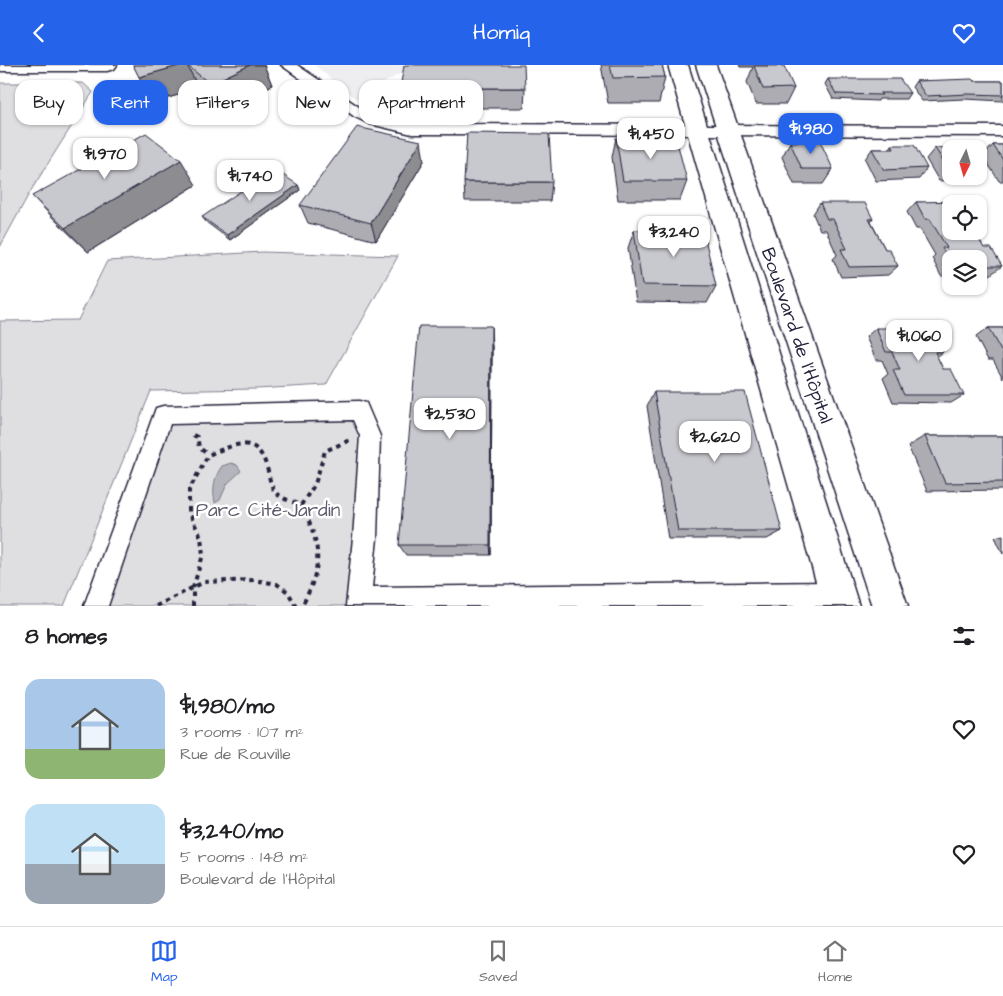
<!DOCTYPE html>
<html lang="en">
<head>
<meta charset="utf-8">
<style>
	body { margin:0; font-family:"Architects Daughter",sans-serif; background:#f6f6f6; color:#202124; height:100vh; display:flex; flex-direction:column; font-size:19px; white-space:nowrap }
	* { box-sizing:border-box; margin:0 }
	p { font-size:16px; color:#757577 }
	.icon { flex:none; width:28px; height:28px; fill:none; stroke:currentColor; stroke-width:2; stroke-linecap:round; stroke-linejoin:round }
	.map { position:relative; height:541px; overflow:hidden }
	.drawer { display:flex; flex-direction:column; background:#fff; flex:1 }
	.drawer>* { flex:none }
	.top-card { position:absolute; left:15px; top:15px; width:500px; height:45px; display:flex; gap:10px }
	.needle { width:32px; rotate:185deg }
	.tools { position:absolute; left:942px; top:75px; display:grid; gap:10px }
	.tools a { display:grid; place-items:center; width:45px; height:45px; border-radius:10px; background:#fff; box-shadow:0 1px 4px #0004; font-size:25px }
	.price { position:absolute; translate:-50% -42px; padding:0 11px; border-radius:10px; background:#fff; color:#222; font-size:16px; line-height:32px; filter:drop-shadow(0 1px 2px #0008) }
	.price::after { content:''; position:absolute; left:50%; top:30px; width:15px; height:11px; margin-left:-8px; background:inherit; clip-path:polygon(0 0,100% 0,50% 100%) }
	.price.on { background:#2563eb; color:#fff }
	ul { padding:0; list-style:none }
	li { display:flex; align-items:center; gap:15px; height:125px; padding:0 25px }
	li span { display:grid; place-items:center; flex:none; width:140px; height:100px; border-radius:15px; color:#555 }
	li>.icon { margin-inline-start:auto }
	span .icon { width:60px; height:60px; fill:#fffc; stroke-width:1 }
	li b { font-size:21px }
	h2 { display:flex; justify-content:space-between; align-items:center; height:60px; padding:0 25px; font-size:21px }
	.chip { padding:0 18px; border-radius:15px; background:#fff; box-shadow:0 1px 4px #0004; font-size:18px; line-height:45px }
	.chip.on { background:#2563eb; color:#fff }
	header { display:flex; justify-content:space-between; align-items:center; height:65px; padding:0 25px; background:#2563eb; color:#fff; font-size:22px; font-weight:600 }
	.tabs { display:flex; justify-content:space-around; align-items:center; height:70px; border-top:1px solid #e0e0e0; background:#fff; font-size:14px; color:#757577 }
	.tabs a { display:grid; justify-items:center; gap:2px }
	.tabs .on { color:#2563eb }
	.map>svg:first-child { display:block }
</style>
</head>
<body>
<header><svg class="icon" aria-label="back" viewBox="0 0 24 24"><path d="M15 5l-7 7 7 7"/></svg>Homiq<svg class="icon" aria-label="heart" viewBox="0 0 24 24"><path d="M12 20l-8-8c-3-5 5-10 8-4 3-6 11-1 8 4z"/></svg></header>
<div class="map">
<svg width="1003" height="541" viewBox="0 0 1003 541">
	<rect width="100%" height="100%" fill="#fff"/>
	<filter id="ink" filterUnits="userSpaceOnUse"><feTurbulence type="fractalNoise" baseFrequency=".02" numOctaves="2"/><feDisplacementMap in="SourceGraphic" scale="10" xChannelSelector="R" yChannelSelector="G"/><feConvolveMatrix kernelMatrix="1 2 1 2 8 2 1 2 1" color-interpolation-filters="sRGB"/></filter>
	<g filter="url(#ink)">
		<path fill="#eeeef1" d="M314 0H415L356 34Z"/>
		<path fill="#dfdfe2" stroke="#80808e" d="M0 18H83L93 27 30 127 0 182Z
			M262 187 398 191 326 320 256 324 151 326 64 541H0V256L78 255 107 196Z
			M359 345 370 371 358 541H96L163 350Z"/>
		<path fill="#b4b4bc" stroke="#7a7a88" d="M231 398 237 400 241 406 227 419 220 435 215 438C212 424 214 412 222 401Z"/>
		<g fill="none" stroke-linecap="round" stroke-linejoin="round">
			<g stroke="#22223b" stroke-width="3">
				<path id="street" d="M281 0H297L365 46 379 52 412 59 1003 61V71L412 69 370 59 355 52Z
					M359 336 366 338 380 371 377 473 372 522 837 517 846 520 849 529 846 538 837 541H346L353 473 360 371 353 355 170 359 108 541H84L156 343 163 341Z"/>
			</g>
			<g stroke="#22223b" stroke-width="3">
				<path id="secondary" d="M0 0H117L114 4 107 6H0Z
					M668 0H688L859 541H823Z
					M696 0H716L908 541H872Z"/>
			</g>
			<path stroke="#22223b" stroke-width="4" stroke-dasharray="4.5 4.5" stroke-linecap="butt" d="M193 370 197 372 199 382 208 390
				M301 440 315 419 325 386 350 375
				M156 541 204 517 254 515 277 519 288 527 296 541
				M193 541V523L203 490 201 472 189 448V425L208 390C234 380 257 367 267 403 269 409 270 420 274 425 279 434 292 436 301 440 322 481 323 500 302 541"/>
			<use href="#street" fill="#fff" fill-rule="evenodd"/>
			<use href="#secondary" fill="#fff" fill-rule="evenodd"/>
		</g>
		<path fill="#acacb2" stroke="#22223b" d="M133 0H264L272 20 222 45 199 24 154 37Z
			M601 0H662L665 12 659 38H608Z
			M739 0H768L767 1 794 23 786 39H756L747 17 753 2H740Z
			M828 14 910 28 906 34H879L878 36 833 34 825 19Z
			M916 16H1003V36L964 34 922 36 912 22Z
			M400 23H525L524 43H403Z
			M616 73 687 116 680 135H618L612 92Z
			M790 77 833 104 823 119H794L782 92Z
			M892 80 927 103 919 114 876 116 865 94 872 84H890Z
			M993 80H1003V116H999L983 91Z
			M935 83 951 84V111H979V89L988 103 978 114 939 116 926 94Z
			M424 96 376 176 308 158 300 140Z
			M464 117H552L550 136H465Z
			M196 120 88 187 55 155 32 131Z
			M298 120 300 125 230 175 206 157 202 152Z
			M916 137 951 139 984 183 1002 201 990 210H979V194H951V211H941L932 193 935 190 920 164H916L907 147Z
			M820 138 873 154 871 157 885 184 898 201 888 210 841 212 833 194 837 190 826 165H820L813 149Z
			M634 165 716 221 707 238 636 237 628 183Z
			M876 263 943 287 937 292 943 304 964 330 951 338 893 337 883 313 888 309 882 295H876L866 272Z
			M988 263H1003V313L993 295H988L976 272Z
			M492 281 491 490H406L399 480Z
			M654 327 782 466 767 474H668L647 341Z
			M925 371H1003V425L927 426 908 381Z
			M1003 470V489L995 472Z"/>
		<path fill="#8c8c91" stroke="#22223b" d="M182 0H187L199 24 154 37 139 12Z
			M250 0H264L272 20 222 45 210 19Z
			M421 76 424 96 376 176 371 158Z
			M181 95 196 120 88 187 65 163Z
			M298 120 300 125 230 175 227 170Z
			M491 261 492 281 491 490 490 480Z"/>
		<path fill="#c8c8cf" stroke="#22223b" d="M133 0H182L139 12Z
			M187 0H250L210 19Z
			M405 0H524L525 23H400L404 1Z
			M610 0H662L665 12 613 13Z
			M754 1H784L794 23 763 24Z
			M828 14H900L910 28H880L882 30 836 29Z
			M972 14 974 16H1003V30L968 29 926 31 916 16Z
			M357 62 421 76 371 158 300 140Z
			M146 68 181 95 65 163 32 131Z
			M467 68 549 69 552 117H464Z
			M616 73H676L687 116H623Z
			M820 76 833 104H802L790 77Z
			M892 80H914L927 103 884 105 872 84H894Z
			M993 80H1003V95Z
			M974 81 976 84H951V105H949L935 83Z
			M979 89 988 103 979 104Z
			M274 104 298 120 227 170 202 152Z
			M961 136 963 139H951V166H974L984 183H991L1002 201H979V194H951V200L942 183H947L930 154H925L916 137Z
			M820 138H865L873 154H869L885 184H889L898 201 849 202 841 184H847L833 154H827Z
			M634 165H703L716 221 642 220Z
			M419 261H491L490 480H399Z
			M876 263H932L943 287H935L943 304H951L964 330H904L893 305H900L892 287H886Z
			M988 263H1003V286H1001Z
			M654 327H745L782 466H678Z
			M925 371H1003V417L945 418Z"/>
	</g>
	<g text-anchor="middle" stroke-width="5" stroke-linejoin="round" paint-order="stroke">
		<g font-size="19" fill="#22223b" stroke="#fff">
			<text transform="translate(798 270) rotate(71)" y="7">Boulevard de l'Hôpital</text>
		</g>
		<g font-size="19" fill="#5b5b6d" stroke="#fff">
			<text x="268" y="451">Parc Cité-Jardin</text>
		</g>
	</g>
</svg>
<div class="tools">
<a><svg class="needle" viewBox="-14 -14 28 28"><path d="M0-13l5 13h-10z" fill="#e53935"/><path d="M0 13l5-13h-10z" fill="#757577"/></svg></a>
<a><svg class="icon" aria-label="locate" viewBox="0 0 24 24"><circle cx="12" cy="12" r="6"/><path d="M12 2v4M12 18v4M2 12h4M18 12h4"/></svg></a>
<a><svg class="icon" aria-label="layers" viewBox="0 0 24 24"><path d="M12 4l9 5-9 5-9-5zM3 14l9 5 9-5"/></svg></a>
</div>
<b class="price on" style="left:811px;top:90px">$1,980</b>
<b class="price" style="left:651px;top:95px">$1,450</b>
<b class="price" style="left:105px;top:115px">$1,970</b>
<b class="price" style="left:250px;top:137px">$1,740</b>
<b class="price" style="left:674px;top:193px">$3,240</b>
<b class="price" style="left:919px;top:297px">$1,060</b>
<b class="price" style="left:450px;top:375px">$2,530</b>
<b class="price" style="left:715px;top:398px">$2,620</b>
<div class="top-card">
<a class="chip">Buy</a>
<a class="chip on">Rent</a>
<a class="chip">Filters</a>
<a class="chip">New</a>
<a class="chip">Apartment</a>
</div>
</div>
<section class="drawer">
<h2>8 homes<svg class="icon" aria-label="filters" viewBox="0 0 24 24"><path d="M4 7h16M4 17h16"/><circle cx="9" cy="7" r="2"/><circle cx="15" cy="17" r="2"/></svg></h2>
<ul>
<li><span style="background:linear-gradient(#a9c7e8 70%,#8fb573 0)"><svg class="icon" aria-label="home" viewBox="0 0 24 24"><path d="M3 11l9-7 9 7M6 9v11h12V9"/></svg></span><div><b>$1,980/mo</b><p>3 rooms · 107 m²</p><p>Rue de Rouville</p></div><svg class="icon" aria-label="heart" viewBox="0 0 24 24"><path d="M12 20l-8-8c-3-5 5-10 8-4 3-6 11-1 8 4z"/></svg></li>
<li><span style="background:linear-gradient(#bfe0f5 60%,#9aa5b1 0)"><svg class="icon" aria-label="home" viewBox="0 0 24 24"><path d="M3 11l9-7 9 7M6 9v11h12V9"/></svg></span><div><b>$3,240/mo</b><p>5 rooms · 148 m²</p><p>Boulevard de l'Hôpital</p></div><svg class="icon" aria-label="heart" viewBox="0 0 24 24"><path d="M12 20l-8-8c-3-5 5-10 8-4 3-6 11-1 8 4z"/></svg></li>
</ul>
</section>
<nav class="tabs">
<a class="on"><svg class="icon" aria-label="map" viewBox="0 0 24 24"><path d="M3 6l6-2 6 2 6-2v14l-6 2-6-2-6 2zM9 4v14M15 6v14"/></svg>Map</a>
<a><svg class="icon" aria-label="saved" viewBox="0 0 24 24"><path d="M7 4h10v16l-5-4-5 4z"/></svg>Saved</a>
<a><svg class="icon" aria-label="home" viewBox="0 0 24 24"><path d="M3 11l9-7 9 7M6 9v11h12V9"/></svg>Home</a>
</nav>
</body>
</html>
